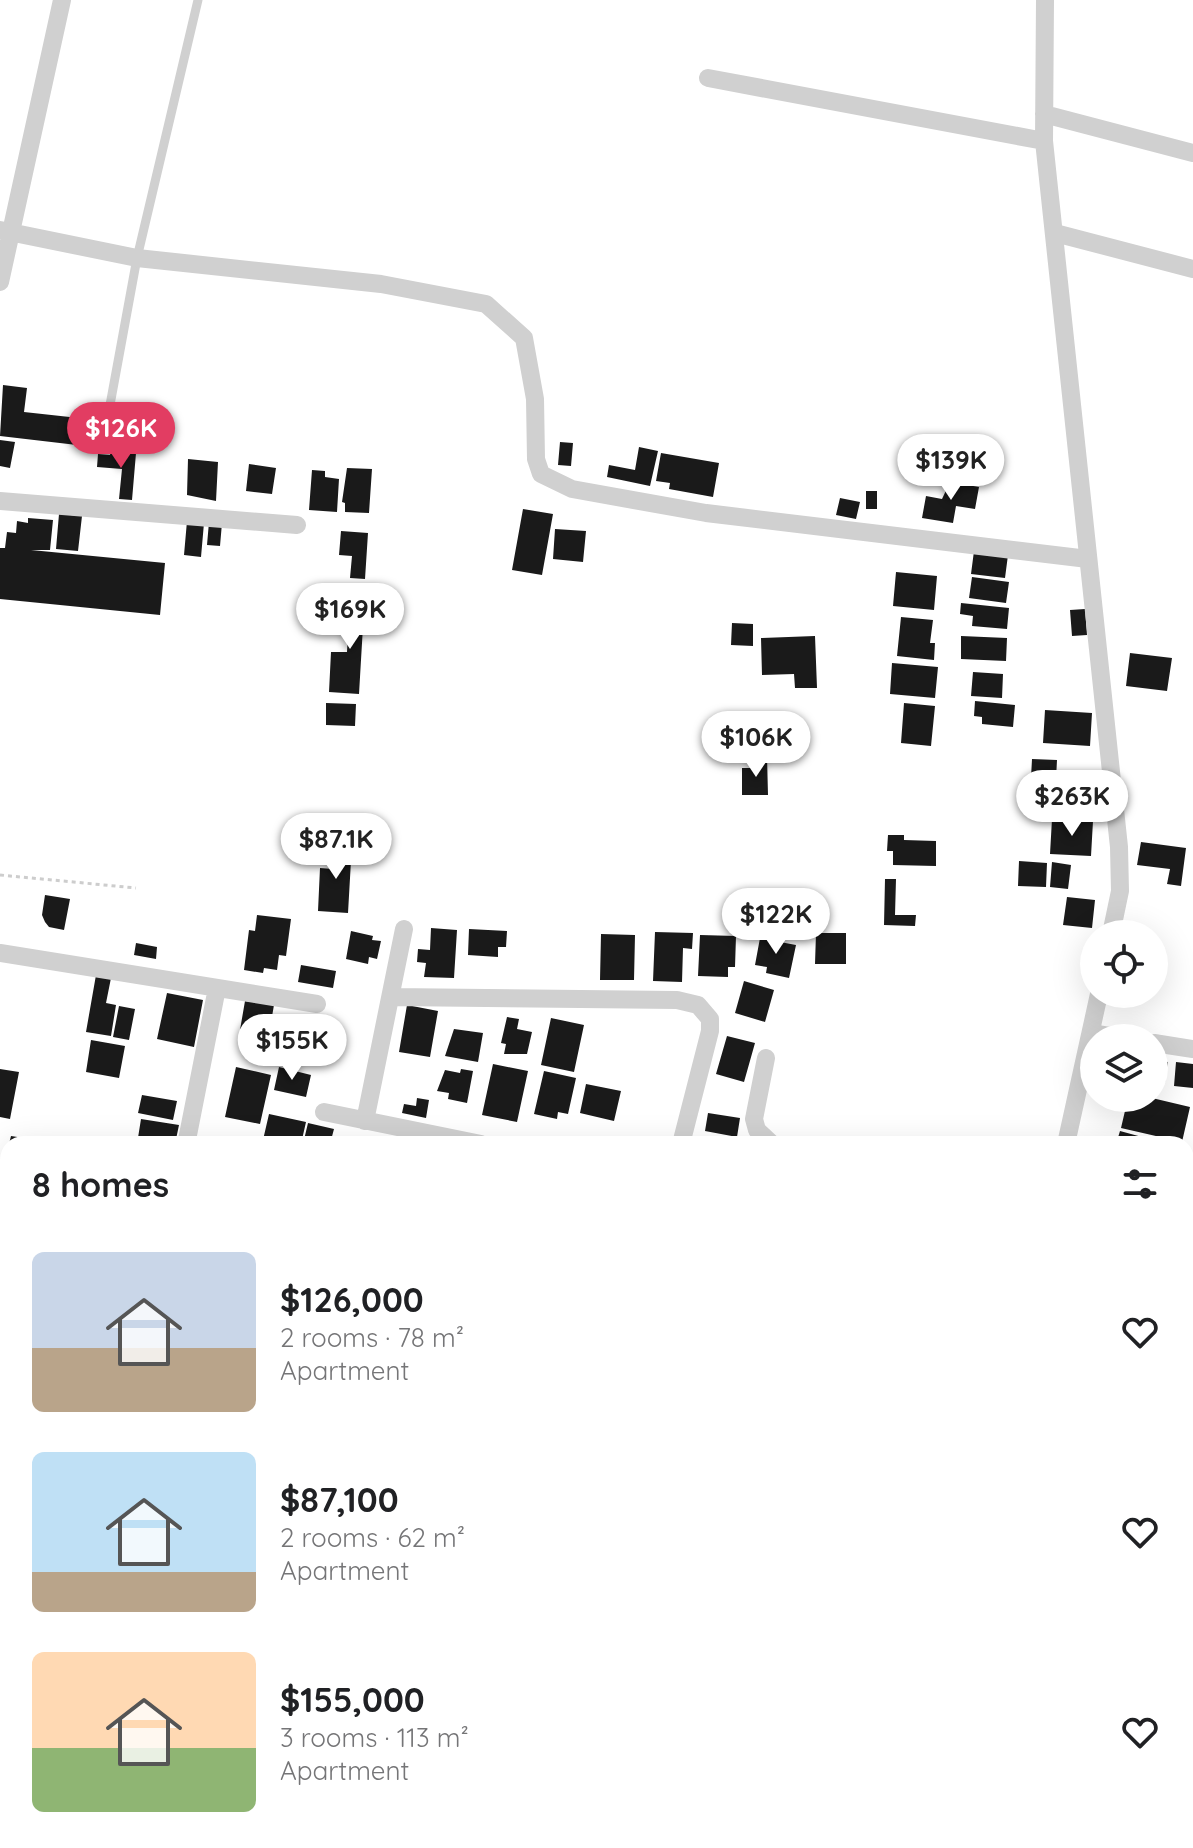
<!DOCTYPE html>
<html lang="en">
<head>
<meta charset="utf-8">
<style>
	body { margin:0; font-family:Quicksand,sans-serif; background:#f2f2f2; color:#202124; height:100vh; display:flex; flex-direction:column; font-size:30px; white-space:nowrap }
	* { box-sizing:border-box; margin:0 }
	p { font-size:26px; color:#757577 }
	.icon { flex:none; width:44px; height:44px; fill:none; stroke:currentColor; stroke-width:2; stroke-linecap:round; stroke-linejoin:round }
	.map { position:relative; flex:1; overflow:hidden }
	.details { position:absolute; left:0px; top:1136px; width:1194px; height:712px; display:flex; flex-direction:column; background:#fff; border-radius:24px 24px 0 0; box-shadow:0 8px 32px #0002 }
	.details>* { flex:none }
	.buttons { position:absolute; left:1080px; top:920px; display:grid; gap:16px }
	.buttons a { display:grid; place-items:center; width:88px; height:88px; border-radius:50%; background:#fff; box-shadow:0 8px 32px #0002; font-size:40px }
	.price { position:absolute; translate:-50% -68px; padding:0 18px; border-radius:28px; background:#fff; color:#222; font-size:26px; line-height:52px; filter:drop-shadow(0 2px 4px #0008) }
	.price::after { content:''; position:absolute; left:50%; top:48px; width:24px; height:18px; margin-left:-12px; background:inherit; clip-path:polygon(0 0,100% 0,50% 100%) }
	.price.current { background:#e23d62; color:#fff }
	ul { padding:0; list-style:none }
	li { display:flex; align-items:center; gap:24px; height:200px; padding:0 32px }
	li span { display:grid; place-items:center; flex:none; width:224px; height:160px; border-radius:12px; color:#555 }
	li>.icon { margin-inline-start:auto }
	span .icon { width:96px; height:96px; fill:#fffc; stroke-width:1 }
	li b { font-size:34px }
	h2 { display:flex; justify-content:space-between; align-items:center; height:96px; padding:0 32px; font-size:34px }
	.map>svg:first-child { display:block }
</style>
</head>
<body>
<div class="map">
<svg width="1193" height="1848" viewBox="0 0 1193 1848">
	<rect width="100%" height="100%" fill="#fff"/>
	<path fill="#1a1a1a" d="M3 385 27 388 24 412 97 420 94 447 0 436Z
		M0 440 15 442 10 468 0 466Z
		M560 442 573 443 571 466 558 465Z
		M639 447 658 451 650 486 607 477 609 465 635 470Z
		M111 451 136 453 132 500 119 499 122 469 97 467 98 454 110 455Z
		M661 453 719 463 713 497 669 489 670 483 656 481Z
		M188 459 218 462 216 501 187 495Z
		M249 464 276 468 272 494 246 491Z
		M347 468 372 469 369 513 345 512V503L342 502Z
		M312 470 325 471V477L339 479 337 512 309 510Z
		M950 482 979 487 975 509 956 506 953 523 922 518 926 496 942 499Z
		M866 491H877V509H866Z
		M840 498 860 502 856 519 836 515Z
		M523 509 553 514 542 575 512 570Z
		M59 514 82 516 78 551 56 549Z
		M28 518 53 520 50 550H31L165 563 160 615 0 599V548H5L7 532 16 533 17 521 28 523Z
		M187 521 204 523 201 557 184 555Z
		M209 522 222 523 220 546 207 545Z
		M555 529 586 531 583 562 553 559Z
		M341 531 368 533 365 579 350 578 352 556 339 555Z
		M974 551 1008 555 1005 578 971 574Z
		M896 572 937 576 934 610 893 606Z
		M972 577 1009 582 1006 603 969 598Z
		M350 591 365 592 359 694 329 692 331 652H347Z
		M961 603 1009 608 1007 629 972 626 973 616 960 614Z
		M1085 609 1087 635 1072 636 1070 610Z
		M901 617 933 620 930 643H935L934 660 897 656Z
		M732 623 753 624V646L731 645Z
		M815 636 817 688H795L794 674 762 675 761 638Z
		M961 636 1007 638 1006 661 961 659Z
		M1130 653 1172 658 1167 691 1126 686Z
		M892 663 938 667 935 698 890 694Z
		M973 672 1003 674 1002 698 971 696Z
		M975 701 1015 705 1013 727 982 724V717L974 716Z
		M326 703 356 704 355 726 326 725Z
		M904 703 935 706 931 746 901 743Z
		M1045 710 1092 713 1090 746 1043 743Z
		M757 756H767L768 795H742V768H757Z
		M1032 759 1057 760 1055 799 1030 797Z
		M1052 819 1093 821 1091 856 1050 854Z
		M888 835H904V840L936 841V866L893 865V851H887Z
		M335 842 352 843 348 913 318 911 320 868 333 869Z
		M1141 842 1186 848 1181 886 1167 884 1170 869 1137 865Z
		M1019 861 1047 863 1046 887 1018 886Z
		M1052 862 1071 865 1068 889 1050 887Z
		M885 879H896L895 915H916L915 926 884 925Z
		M45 895 70 899 64 930 49 927 45 922 42 915Z
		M1067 897 1095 900 1092 928 1063 925Z
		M257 915 291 919 286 956 279 955 277 970 264 968 263 973 244 970 249 930 255 931Z
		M431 928 457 930 454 978 424 977 426 963 417 962 418 949 430 950Z
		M469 929 507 931 506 947H498V957L468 955Z
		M351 931 373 936 372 940 381 941 377 959 369 957 368 964 346 959Z
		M655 932 693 933 692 949 683 948 682 982 653 981Z
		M773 933 781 934 780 942 796 945 789 978 766 973 767 967 755 965 760 938 772 940Z
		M816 933H846V964H815Z
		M601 934 635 935 634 980H600Z
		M700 935 736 936 735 967H728V977L698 976Z
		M136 943 157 947 156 959 134 955Z
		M301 965 336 971 333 988 298 982Z
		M96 975 111 978 106 1003 116 1005 111 1036 86 1032Z
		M744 981 774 990 765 1022 735 1013Z
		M167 993 203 1000 194 1047 157 1039Z
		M245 1001 274 1005 266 1051 242 1047 244 1031 240 1030Z
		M407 1005 438 1011 430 1057 399 1052Z
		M119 1006 135 1009 129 1040 113 1037Z
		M507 1017 519 1019 517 1029 532 1032 527 1054H504L506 1044 501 1043Z
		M551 1018 584 1025 574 1072 541 1065Z
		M289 1026 320 1034 312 1066 282 1058Z
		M454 1029 483 1033 478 1062 445 1056Z
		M727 1036 755 1043 744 1082 716 1074Z
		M91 1040 125 1046 119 1078 86 1072Z
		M1154 1060 1168 1062 1165 1082 1154 1081Z
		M1176 1062 1193 1064V1088L1174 1086Z
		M493 1064 528 1071 517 1122 482 1115Z
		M236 1067 271 1075 260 1124 225 1117Z
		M279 1067 311 1075 306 1097 274 1090Z
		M0 1069 19 1072 10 1119 0 1117Z
		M461 1069 473 1071 467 1103 448 1099 449 1093 437 1091 445 1070 460 1073Z
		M544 1071 576 1078 568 1114 558 1112 557 1119 534 1114Z
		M586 1084 621 1091 614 1121 580 1113Z
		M142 1095 177 1101 173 1120 138 1113Z
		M417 1098 429 1100 426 1118 402 1113 404 1104 416 1106Z
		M1128 1098H1152L1190 1107 1182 1142 1121 1128Z
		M708 1113 740 1118 737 1137 705 1131Z
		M269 1114 306 1122 301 1144H257L258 1138 263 1140Z
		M141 1119 179 1125 175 1144H137Z
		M308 1123 334 1129 330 1144H303Z
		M1120 1131 1164 1143V1144H1116Z
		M11 1136 49 1142V1144H9Z
		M372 1137 395 1141 394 1144H359Z
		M1192 1349H1193V1383L1186 1381Z
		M0 1550 8 1552V1580L0 1578Z
		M0 1654 8 1656 7 1693 0 1691Z
		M0 1807 8 1808V1832L0 1831Z
		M0 1834 8 1836V1840H23L22 1848H0Z
		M50 1840H80L78 1848H49Z
		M477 1840H497L522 1848H476Z"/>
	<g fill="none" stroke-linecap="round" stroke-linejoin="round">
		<path stroke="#cdcdcd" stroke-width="3" stroke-dasharray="4 4" stroke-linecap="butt" d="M0 875 136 888"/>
		<path stroke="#d0d0d0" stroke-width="9" d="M110 405 137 258 198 0"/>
		<path stroke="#d0d0d0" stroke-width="18" d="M1045 0 1044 141 1119 847 1120 891 1111 934
			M708 78 1044 141
			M1044 114 1193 153
			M0 230 137 258 381 284 486 304 524 338 535 399 536 459 541 474 572 489 706 513 1088 559
			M1055 233 1193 269
			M0 282 62 0
			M0 501 297 525
			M0 953 317 1004
			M392 997 677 1000 698 1005 710 1019V1031L681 1144
			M1091 1033 1121 1038
			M1154 1043 1193 1049
			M766 1058 754 1119 757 1130 772 1144
			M324 1112 481 1144
			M365 1121 404 929
			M187 1140 217 988
			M1066 1144 1099 994
			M1186 1406 1193 1407
			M0 1714 8 1716
			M83 1848 84 1840
			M899 1848 901 1840"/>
		<path stroke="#bdbdbd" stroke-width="24" d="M0 1537 8 1539
			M1186 1804 1193 1806"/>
	</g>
</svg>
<div class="buttons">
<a><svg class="icon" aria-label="locate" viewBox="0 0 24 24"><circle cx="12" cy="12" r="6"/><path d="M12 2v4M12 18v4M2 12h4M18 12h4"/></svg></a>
<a><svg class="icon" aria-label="layers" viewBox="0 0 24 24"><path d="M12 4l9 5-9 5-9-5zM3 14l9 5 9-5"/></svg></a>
</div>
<b class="price current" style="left:121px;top:470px">$126K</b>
<b class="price" style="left:951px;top:502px">$139K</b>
<b class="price" style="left:350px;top:651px">$169K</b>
<b class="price" style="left:756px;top:779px">$106K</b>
<b class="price" style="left:1072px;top:838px">$263K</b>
<b class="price" style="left:336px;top:881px">$87.1K</b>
<b class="price" style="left:776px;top:956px">$122K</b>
<b class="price" style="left:292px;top:1082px">$155K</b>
<section class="details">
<h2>8 homes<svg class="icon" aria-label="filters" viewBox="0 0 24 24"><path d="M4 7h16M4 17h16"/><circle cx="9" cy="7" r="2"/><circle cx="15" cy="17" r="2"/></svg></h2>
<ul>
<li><span style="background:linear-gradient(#c9d6e8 60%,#b9a48a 0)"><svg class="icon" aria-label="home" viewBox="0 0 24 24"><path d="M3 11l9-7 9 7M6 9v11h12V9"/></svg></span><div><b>$126,000</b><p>2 rooms · 78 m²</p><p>Apartment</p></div><svg class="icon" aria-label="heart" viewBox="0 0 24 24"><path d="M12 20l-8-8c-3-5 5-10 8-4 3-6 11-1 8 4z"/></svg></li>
<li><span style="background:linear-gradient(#bfe0f5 75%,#b9a48a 0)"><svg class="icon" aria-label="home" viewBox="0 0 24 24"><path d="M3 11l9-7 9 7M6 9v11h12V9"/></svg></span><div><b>$87,100</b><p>2 rooms · 62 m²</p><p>Apartment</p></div><svg class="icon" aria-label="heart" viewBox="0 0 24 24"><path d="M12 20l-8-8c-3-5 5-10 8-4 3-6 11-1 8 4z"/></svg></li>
<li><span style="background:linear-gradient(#ffd9b3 60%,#8fb573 0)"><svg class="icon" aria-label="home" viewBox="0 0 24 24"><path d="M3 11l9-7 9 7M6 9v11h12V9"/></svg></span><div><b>$155,000</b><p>3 rooms · 113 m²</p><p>Apartment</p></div><svg class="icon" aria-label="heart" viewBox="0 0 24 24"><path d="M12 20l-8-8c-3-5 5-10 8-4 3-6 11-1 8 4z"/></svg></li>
</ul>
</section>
</div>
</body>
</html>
